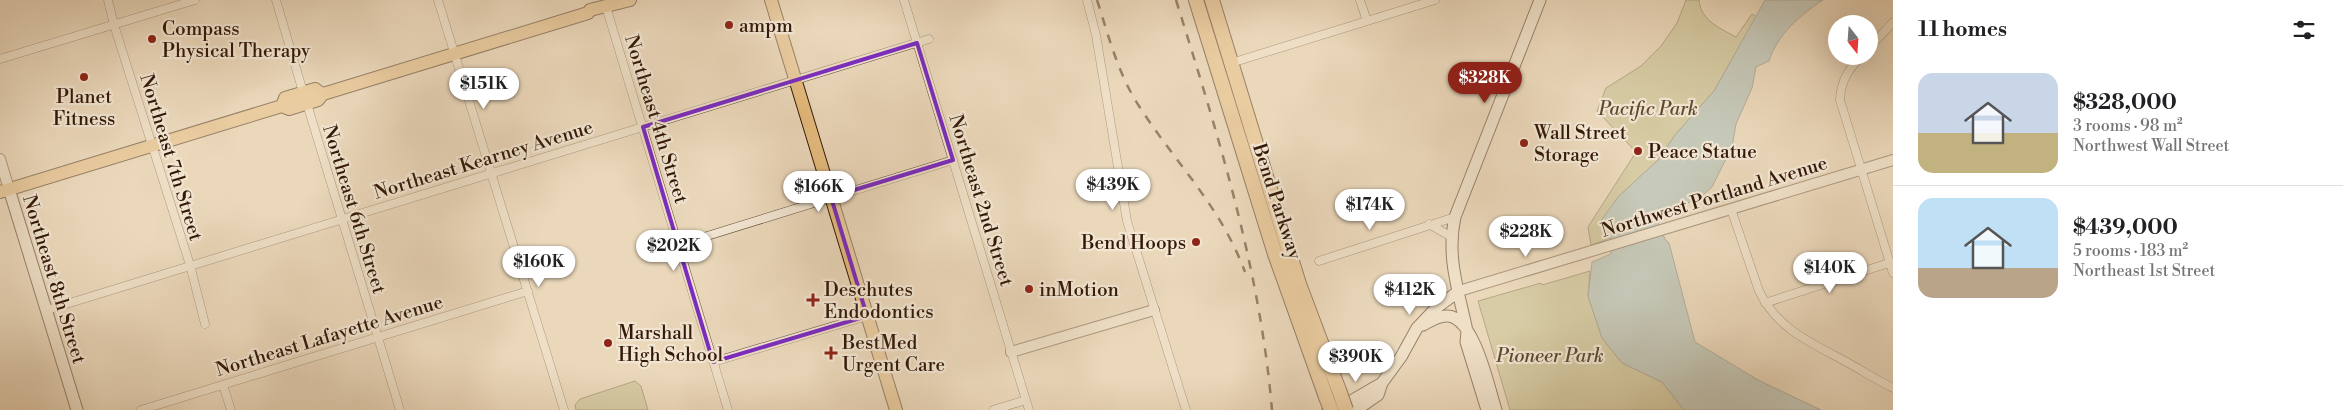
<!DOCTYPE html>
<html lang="en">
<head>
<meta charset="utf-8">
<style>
	body { margin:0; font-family:"Libre Bodoni",serif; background:#f2f2f2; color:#202124; height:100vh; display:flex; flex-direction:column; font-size:19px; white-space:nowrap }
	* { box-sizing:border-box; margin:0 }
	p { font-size:16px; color:#757577 }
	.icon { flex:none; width:28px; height:28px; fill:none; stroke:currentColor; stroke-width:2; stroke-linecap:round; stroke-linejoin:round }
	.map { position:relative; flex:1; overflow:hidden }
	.details { display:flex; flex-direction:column; background:#fff; width:450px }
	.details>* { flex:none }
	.needle { width:32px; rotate:163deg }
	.tools { position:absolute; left:1828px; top:15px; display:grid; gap:10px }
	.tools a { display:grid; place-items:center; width:50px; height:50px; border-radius:50%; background:#fff; box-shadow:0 5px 20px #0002; font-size:25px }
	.price { position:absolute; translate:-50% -42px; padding:0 11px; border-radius:18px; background:#fff; color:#222; font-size:16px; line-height:32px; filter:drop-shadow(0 1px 2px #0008) }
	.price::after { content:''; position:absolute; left:50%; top:30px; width:15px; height:11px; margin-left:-8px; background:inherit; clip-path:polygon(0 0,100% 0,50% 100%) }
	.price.active { background:#8f2418; color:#fff }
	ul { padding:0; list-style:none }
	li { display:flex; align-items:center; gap:15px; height:125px; padding:0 25px }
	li+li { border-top:1px solid #e0e0e0 }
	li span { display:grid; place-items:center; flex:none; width:140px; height:100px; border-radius:15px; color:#555 }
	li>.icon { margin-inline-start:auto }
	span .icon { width:60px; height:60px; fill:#fffc; stroke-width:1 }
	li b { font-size:21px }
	h2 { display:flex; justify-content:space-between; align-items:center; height:60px; padding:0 25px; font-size:21px }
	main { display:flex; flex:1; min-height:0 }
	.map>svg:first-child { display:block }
</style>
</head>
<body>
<main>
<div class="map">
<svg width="1893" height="410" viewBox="0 0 1893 410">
	<rect width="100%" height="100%" fill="#ebd8bb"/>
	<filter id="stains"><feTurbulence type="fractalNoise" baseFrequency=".004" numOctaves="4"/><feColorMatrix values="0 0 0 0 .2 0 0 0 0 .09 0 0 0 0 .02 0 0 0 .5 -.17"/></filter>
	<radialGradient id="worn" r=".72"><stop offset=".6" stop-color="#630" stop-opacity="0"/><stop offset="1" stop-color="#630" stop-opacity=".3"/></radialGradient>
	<path fill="#bebc8b" stroke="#786a49" d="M1686 0H1699C1701 21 1720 28 1736 37L1752 14 1757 17 1714 91 1675 135 1658 160 1618 197 1602 230 1611 238 1591 245 1588 227 1636 152 1597 111 1606 88 1641 66 1661 46 1677 23Z
		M1590 271 1588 296 1602 338 1622 363 1662 382 1684 410H1510L1478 301 1541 283 1542 285Z
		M635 381 641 386 648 410H576L575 405 580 399Z"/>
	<path fill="#9bb8b9" stroke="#717872" d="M1765 0H1823C1800 15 1777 35 1769 61L1756 67 1752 88 1736 124 1732 147 1712 187 1703 195 1659 218 1657 221 1665 239 1669 243 1695 342 1758 380 1821 410H1684L1662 382 1622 363 1602 338 1588 296 1592 262 1611 254V238L1602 230 1600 222 1618 197 1658 160 1675 135 1714 91Z"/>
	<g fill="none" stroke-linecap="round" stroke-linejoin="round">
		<g stroke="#614834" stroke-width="9">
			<path id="minor" d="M108 0 114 25 190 265 205 324
				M276 0 303 92
				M438 0 564 410
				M904 0 1029 410
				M1087 0 1096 35 1127 221 1186 410
				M1360 0 1367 21
				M607 10 728 410
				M1869 48 1893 22
				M1861 56C1848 71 1841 80 1840 100L1893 273
				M0 59 195 0
				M1231 63 1435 0
				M307 104 400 410
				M1731 209 1759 291C1777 328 1809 342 1843 360 1860 369 1876 380 1893 388
				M1429 224 1450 236
				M678 245 953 160
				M1319 261 1455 217
				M1765 303 1889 263
				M47 310 929 39
				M713 362 867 316
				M223 385 231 410
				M141 410 528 291
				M993 410 1026 400"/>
		</g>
		<g stroke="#614834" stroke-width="12">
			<path id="tertiary" d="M0 159 9 189
				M1459 291 1893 160
				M1011 352 1154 310"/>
		</g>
		<g stroke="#331807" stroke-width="13">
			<path id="secondary" d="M9 189 77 410
				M1423 325C1430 321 1439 315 1448 316 1475 318 1489 389 1496 410
				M1328 410 1351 401 1382 383
				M1356 410 1378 395 1382 383 1401 357 1417 328 1436 308 1459 291
				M1487 410 1466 342 1467 331C1459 292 1446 257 1455 217L1540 0"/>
		</g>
		<g stroke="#331807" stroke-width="14">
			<path id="primary" d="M771 0 896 410
				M282 106 285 98 315 89 322 94
				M0 192 282 106 289 109 318 100 323 94 588 13 590 10 630 0"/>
		</g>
		<g stroke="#331807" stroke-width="16">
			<path id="trunk" d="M1196 0 1275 254 1326 397
				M1212 0 1299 284 1340 393"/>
		</g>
		<use href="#minor" stroke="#f2e6d3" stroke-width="8"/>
		<use href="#tertiary" stroke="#f2e6d3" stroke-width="10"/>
		<use href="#secondary" stroke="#f2e6d3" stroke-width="11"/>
		<use href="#primary" stroke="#e6bc7e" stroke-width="12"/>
		<use href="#trunk" stroke="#e6bc7e" stroke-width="14"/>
		<path stroke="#331807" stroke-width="2.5" stroke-dasharray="9 9" stroke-linecap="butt" d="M1097 0C1109 37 1118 74 1139 106 1176 164 1220 205 1245 272
			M1176 0C1218 135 1260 268 1272 410"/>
		<g stroke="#331807" stroke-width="16" stroke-linecap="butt">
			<path id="trunk-bridge" d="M1340 393 1346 410
				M1326 397 1331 410"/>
		</g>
		<use href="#trunk-bridge" stroke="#e6bc7e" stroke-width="14"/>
	</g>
	<path d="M0 0H1893V410H0ZM917 43 953 160 831 197 867 316 713 362 643 127Z" fill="#ebd8bb" fill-opacity=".55" fill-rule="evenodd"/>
	<path fill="none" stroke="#7b2cbf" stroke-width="4" stroke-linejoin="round" d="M917 43 953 160 831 197 867 316 713 362 643 127Z"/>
	<g fill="#8f2418" stroke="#f2e6d3" stroke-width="2">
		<circle cx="729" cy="25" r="5"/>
		<circle cx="152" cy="39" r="5"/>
		<circle cx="84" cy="77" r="5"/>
		<circle cx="1524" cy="143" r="5"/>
		<circle cx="1638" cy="151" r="5"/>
		<circle cx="1196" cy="242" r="5"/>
		<circle cx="1029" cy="289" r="5"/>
		<path d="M810.5 292.5h5v5h5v5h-5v5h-5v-5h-5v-5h5z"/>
		<circle cx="608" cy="343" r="5"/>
		<path d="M828.5 345.5h5v5h5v5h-5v5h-5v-5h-5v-5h5z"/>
	</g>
	<g text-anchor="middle" stroke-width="4.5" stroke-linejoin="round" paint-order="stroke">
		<g font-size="19" fill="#331807" stroke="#f2e6d3" text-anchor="start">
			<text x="739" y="32">ampm</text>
			<text x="162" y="35">Compass<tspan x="162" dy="22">Physical Therapy</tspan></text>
			<text x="84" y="103" text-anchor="middle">Planet<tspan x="84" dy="22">Fitness</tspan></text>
			<text x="1534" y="139">Wall Street<tspan x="1534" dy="22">Storage</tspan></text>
			<text x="1648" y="158">Peace Statue</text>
			<text x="1186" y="249" text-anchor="end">Bend Hoops</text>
			<text x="824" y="296">Deschutes<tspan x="824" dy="22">Endodontics</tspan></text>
			<text x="1039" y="296">inMotion</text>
			<text x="618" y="339">Marshall<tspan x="618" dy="22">High School</tspan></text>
			<text x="842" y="349">BestMed<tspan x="842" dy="22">Urgent Care</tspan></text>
		</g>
		<g font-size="19" font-style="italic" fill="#5d492f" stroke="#f2e6d3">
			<text x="1648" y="115">Pacific Park</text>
			<text x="1550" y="362">Pioneer Park</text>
		</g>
		<g font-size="19" fill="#331807" stroke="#f2e6d3">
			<text transform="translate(657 119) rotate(73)" y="7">Northeast 4th Street</text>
			<text transform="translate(172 157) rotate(73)" y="7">Northeast 7th Street</text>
			<text transform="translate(483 159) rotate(-17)" y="7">Northeast Kearney Avenue</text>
			<text transform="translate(1714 196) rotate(-17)" y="7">Northwest Portland Avenue</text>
			<text transform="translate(982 200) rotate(73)" y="7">Northeast 2nd Street</text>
			<text transform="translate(1278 201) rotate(72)" y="7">Bend Parkway</text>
			<text transform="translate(355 209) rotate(73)" y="7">Northeast 6th Street</text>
			<text transform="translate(55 279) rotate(73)" y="7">Northeast 8th Street</text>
			<text transform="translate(329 335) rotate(-17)" y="7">Northeast Lafayette Avenue</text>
		</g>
	</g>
	<rect width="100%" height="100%" filter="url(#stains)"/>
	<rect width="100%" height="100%" fill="url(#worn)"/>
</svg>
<div class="tools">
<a><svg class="needle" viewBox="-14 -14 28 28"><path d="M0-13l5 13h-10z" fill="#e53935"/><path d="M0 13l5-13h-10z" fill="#757577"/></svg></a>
</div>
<b class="price active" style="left:1485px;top:104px">$328K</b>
<b class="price" style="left:484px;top:110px">$151K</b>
<b class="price" style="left:1113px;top:211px">$439K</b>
<b class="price" style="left:819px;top:213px">$166K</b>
<b class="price" style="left:1370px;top:231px">$174K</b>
<b class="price" style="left:1526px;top:258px">$228K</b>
<b class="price" style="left:674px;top:272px">$202K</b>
<b class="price" style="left:539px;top:288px">$160K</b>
<b class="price" style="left:1830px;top:294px">$140K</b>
<b class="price" style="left:1410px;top:316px">$412K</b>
<b class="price" style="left:1356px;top:383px">$390K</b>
</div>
<section class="details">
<h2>11 homes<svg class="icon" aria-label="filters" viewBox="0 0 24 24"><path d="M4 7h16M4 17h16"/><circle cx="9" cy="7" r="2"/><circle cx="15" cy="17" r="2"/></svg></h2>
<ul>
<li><span style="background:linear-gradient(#c9d6e8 60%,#c2b280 0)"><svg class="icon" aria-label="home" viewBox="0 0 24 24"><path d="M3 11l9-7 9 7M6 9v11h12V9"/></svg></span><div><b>$328,000</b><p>3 rooms · 98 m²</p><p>Northwest Wall Street</p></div></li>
<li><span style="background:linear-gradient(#bfe0f5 70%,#b9a48a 0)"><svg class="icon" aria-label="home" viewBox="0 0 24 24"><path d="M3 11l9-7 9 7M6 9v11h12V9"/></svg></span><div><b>$439,000</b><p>5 rooms · 183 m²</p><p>Northeast 1st Street</p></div></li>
</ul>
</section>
</main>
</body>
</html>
